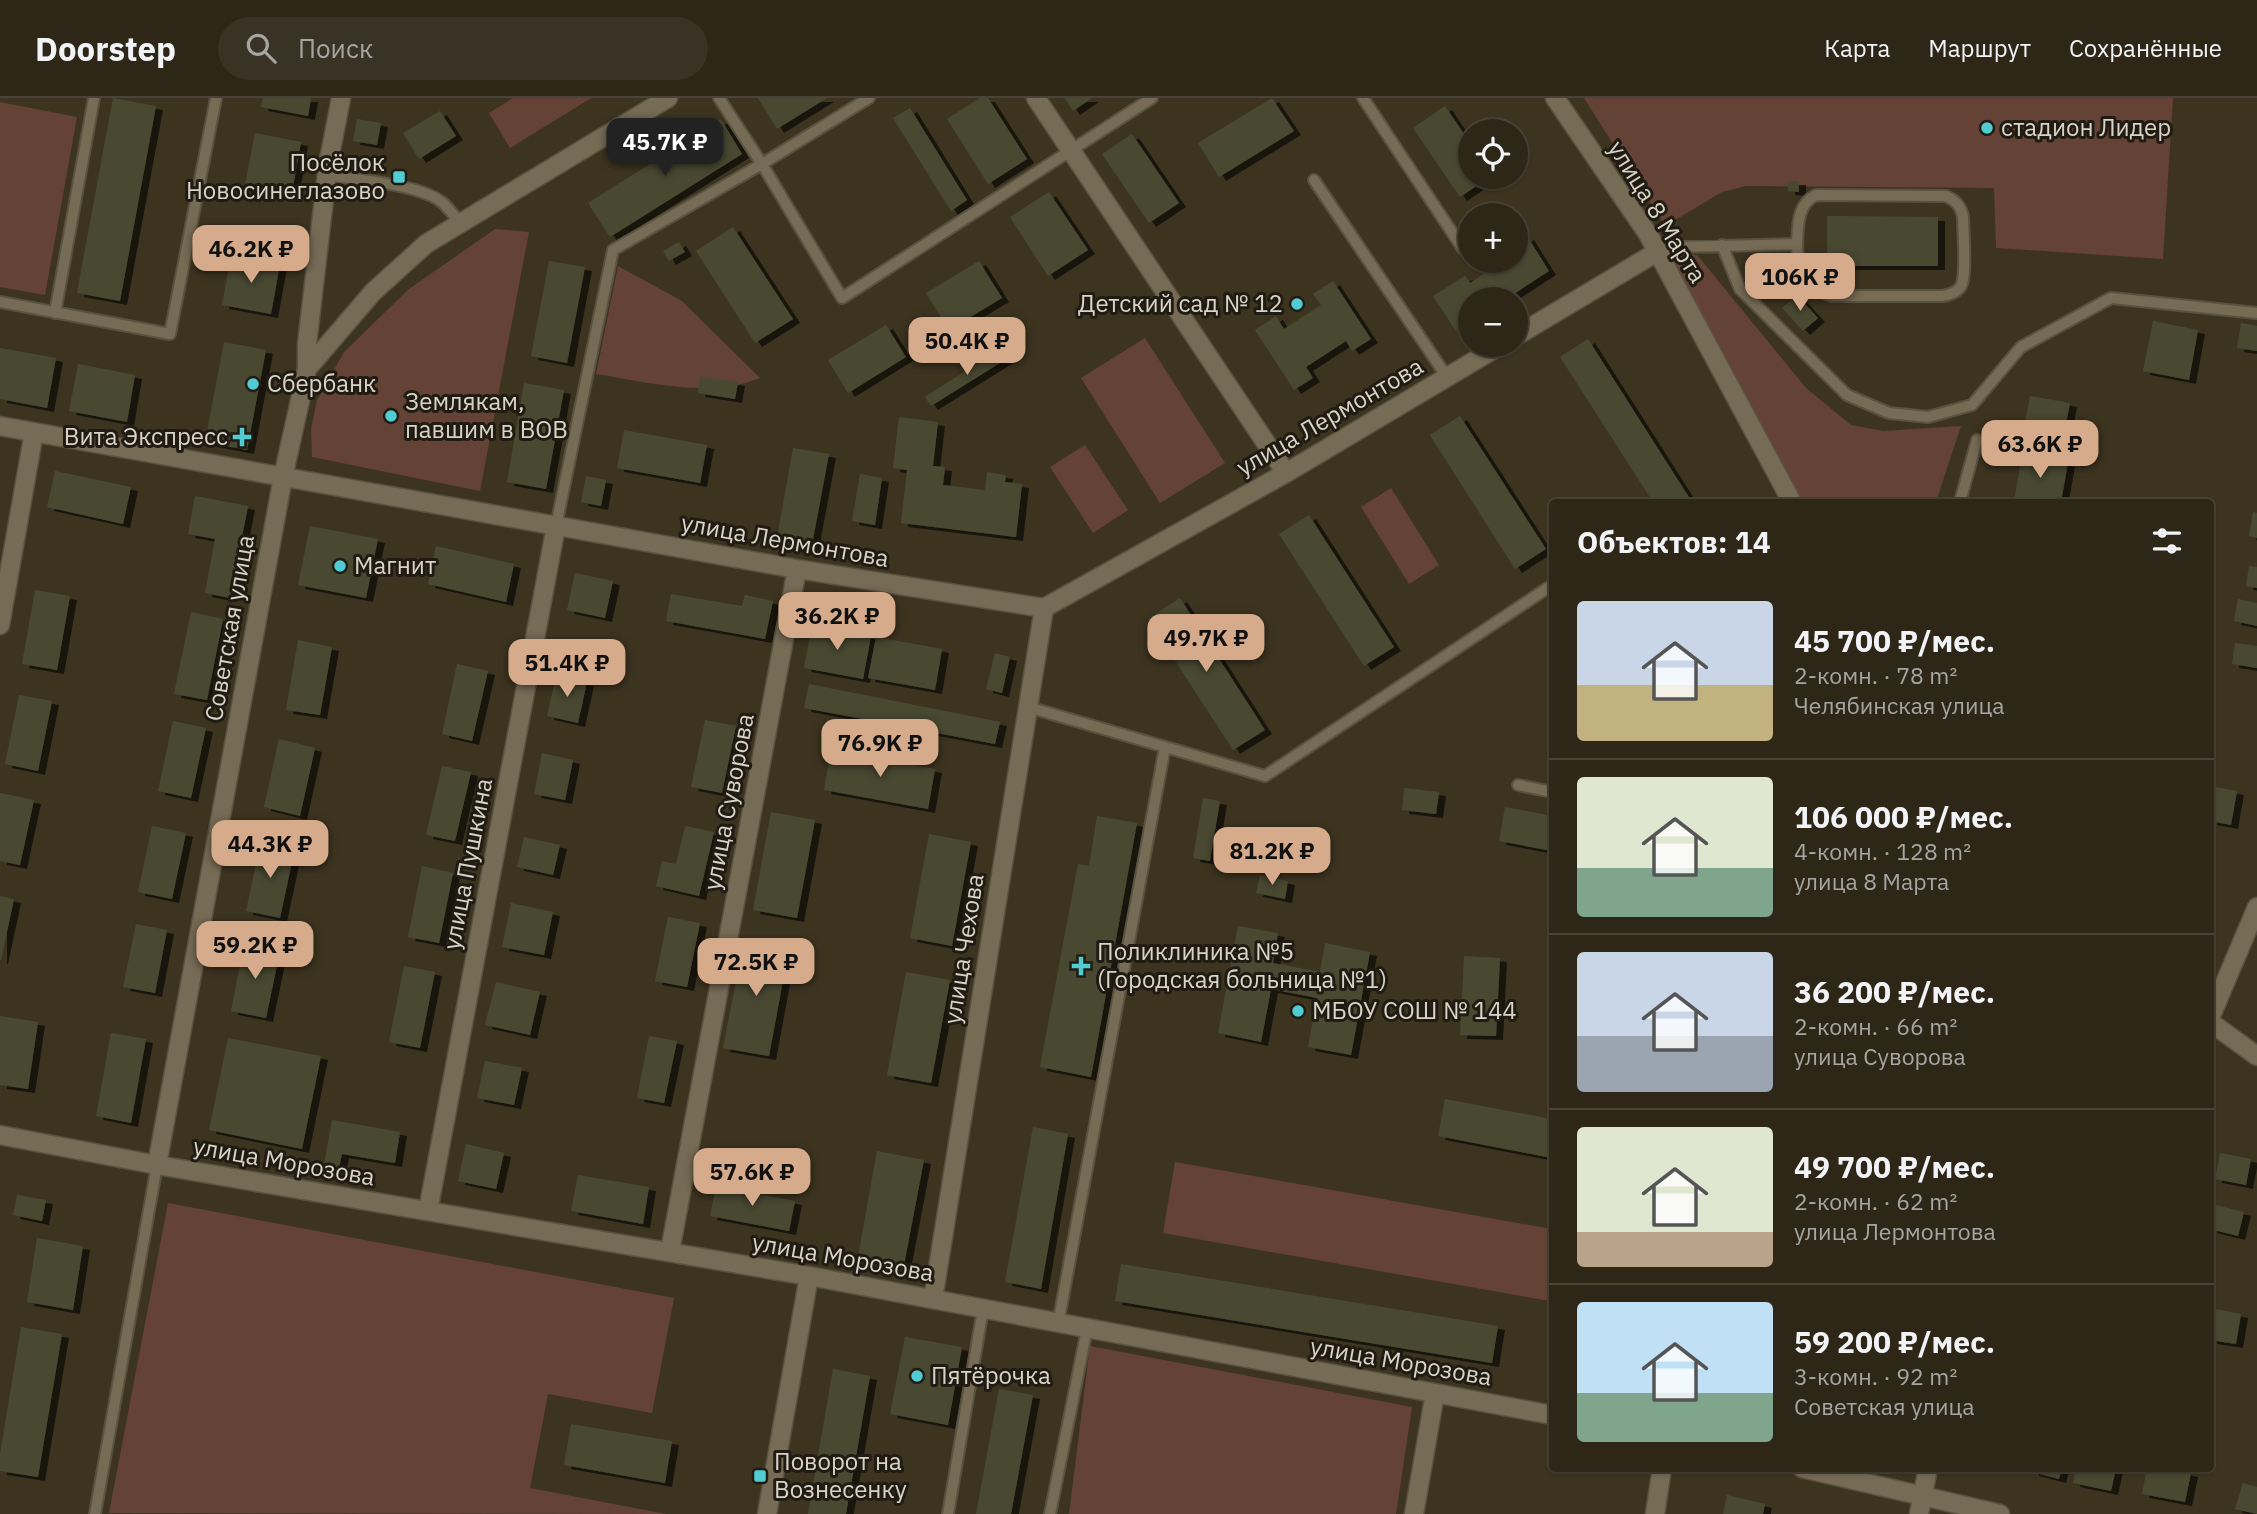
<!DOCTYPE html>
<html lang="ru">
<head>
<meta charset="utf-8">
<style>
	body { margin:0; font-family:"IBM Plex Sans",sans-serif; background:#3a3325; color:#f1f3f6; height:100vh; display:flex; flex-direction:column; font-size:26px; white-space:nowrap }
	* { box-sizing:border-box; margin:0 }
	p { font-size:23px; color:#a7a5a2 }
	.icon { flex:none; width:38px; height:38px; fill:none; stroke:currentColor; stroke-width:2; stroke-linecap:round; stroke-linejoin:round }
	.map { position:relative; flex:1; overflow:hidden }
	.sheet { position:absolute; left:1549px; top:401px; width:665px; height:973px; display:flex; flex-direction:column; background:#2e2718; border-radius:7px; box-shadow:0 2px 5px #0004,0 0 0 2px #494437 }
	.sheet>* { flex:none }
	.controls { position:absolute; left:1458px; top:21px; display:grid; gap:14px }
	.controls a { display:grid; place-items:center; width:70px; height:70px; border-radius:50%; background:#2e2718; box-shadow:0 2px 5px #0004,0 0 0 2px #494437; font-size:35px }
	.price { position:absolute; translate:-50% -60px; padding:0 16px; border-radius:14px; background:#d6ab8b; color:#111; font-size:23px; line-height:46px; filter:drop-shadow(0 2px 4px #0008) }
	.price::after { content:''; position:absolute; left:50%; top:42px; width:21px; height:16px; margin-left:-10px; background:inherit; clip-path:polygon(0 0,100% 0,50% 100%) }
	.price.active { background:#222; color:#fff }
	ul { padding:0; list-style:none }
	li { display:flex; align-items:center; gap:21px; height:175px; padding:0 28px }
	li+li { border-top:2px solid #494437 }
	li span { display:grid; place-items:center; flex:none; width:196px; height:140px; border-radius:7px; color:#555 }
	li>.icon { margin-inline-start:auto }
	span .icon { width:84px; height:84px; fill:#fffc; stroke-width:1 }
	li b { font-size:30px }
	h2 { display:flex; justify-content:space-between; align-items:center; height:84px; padding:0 28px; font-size:30px }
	header { display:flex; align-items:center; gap:42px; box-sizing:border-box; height:98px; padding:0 35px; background:#2e2718; border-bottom:2px solid #494437 }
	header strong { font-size:33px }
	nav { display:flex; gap:38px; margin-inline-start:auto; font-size:24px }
	.search { width:490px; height:63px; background:#3a3325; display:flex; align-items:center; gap:18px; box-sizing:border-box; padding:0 24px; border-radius:38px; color:#a7a5a2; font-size:26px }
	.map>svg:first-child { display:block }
</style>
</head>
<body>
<header>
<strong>Doorstep</strong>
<div class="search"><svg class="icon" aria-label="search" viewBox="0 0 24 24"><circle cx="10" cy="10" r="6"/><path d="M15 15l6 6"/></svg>Поиск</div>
<nav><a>Карта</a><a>Маршрут</a><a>Сохранённые</a></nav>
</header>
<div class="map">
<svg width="2257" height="1416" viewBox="0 0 2257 1416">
	<defs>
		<filter id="shadow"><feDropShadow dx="7" dy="4" stdDeviation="0" flood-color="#0009"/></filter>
	</defs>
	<rect width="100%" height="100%" fill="#3d3420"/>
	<path fill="#654236" d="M513 0H591L510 50 489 15Z
		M1584 0H2173L2163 161 1996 150 1994 90 1746 88 1722 94 1665 128Z
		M0 4 77 19 45 197 0 189Z
		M495 131 529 134 480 393 312 359 311 331 317 302 344 254 409 191Z
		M1687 154 1698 158 1806 290 1851 327 1883 333 1961 328 1936 404H1798L1671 165 1676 156Z
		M618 168 682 203 760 280C709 301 648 284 596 276Z
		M1145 240 1225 365 1160 405 1081 280Z
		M1085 347 1128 412 1093 435 1050 369Z
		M1391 390 1439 467 1409 486 1361 409Z
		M1175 1064 1552 1131V1191L1550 1203 1163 1135Z
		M168 1105 674 1200 652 1315 548 1296 530 1390 666 1416 109 1415Z
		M1090 1248 1412 1309 1396 1416H1069Z"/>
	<path fill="#494a33" filter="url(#shadow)" d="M113 0 156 8 120 203 77 195Z
		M263 0H311L308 18 261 9Z
		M758 0H827L777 31Z
		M980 0H988L1027 61 988 86 947 21Z
		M1065 0H1092L1073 13Z
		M1272 0 1294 33 1219 79 1198 45Z
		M1445 8 1470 45V79H1490L1460 99 1413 30Z
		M910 10 967 102 951 113 893 20Z
		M440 13 456 38 419 61 403 35Z
		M357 21 381 25 377 47 353 43Z
		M721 21 742 56 610 139 588 105Z
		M255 35 301 44 291 100 244 92Z
		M1132 36 1179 105 1149 125 1102 56Z
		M1788 83H1799V94L1788 93Z
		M1049 94 1088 152 1048 178 1010 119Z
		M1827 118 1938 119V168H1827Z
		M733 129 793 221 755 245 696 153Z
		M1527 138 1549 173 1506 201H1470V224L1456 233 1433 198 1465 178 1470 185 1499 166 1497 163H1516V146Z
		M679 144 685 154 669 163 663 153Z
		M231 157 280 166 271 216 222 207Z
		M549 163 585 169 567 265 531 258Z
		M979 163 1002 200 949 232 926 195Z
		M1333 183 1371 241 1352 253 1346 243 1306 269 1313 280 1294 292 1255 232 1276 218 1284 231 1321 207 1313 196Z
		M1797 197 1818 220 1803 233 1782 210Z
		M2153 223 2198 232 2189 282 2143 273Z
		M2241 225 2257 228V253L2237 250Z
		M886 227 906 259 848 295 828 262Z
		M1588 241 1692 404H1653L1560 259Z
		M224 244 266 252 247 352 205 344Z
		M0 250 56 260 47 310 0 301Z
		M1001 250 1008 260 931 308 925 299Z
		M78 266 135 277 127 324 69 313Z
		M700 278 738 284 735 301 698 295Z
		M524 285 564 292 546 391 507 384Z
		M2030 298 2070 305 2062 347 2022 339Z
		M1460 318 1546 451 1515 471 1430 337Z
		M899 319 938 324 933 368 945 369 943 387 985 392 987 374 1006 377 1005 384 1022 386 1016 439 901 425 907 372 893 370Z
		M624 332 707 347 700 385 617 370Z
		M793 350 829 356 811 452 776 446Z
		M2022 356 2068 365 2061 404H2014Z
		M55 373 131 389 123 426 47 409Z
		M860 376 882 380 875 427 852 423Z
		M586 378 606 382 601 408 581 404Z
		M195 398 248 408 230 500 205 495 215 441 188 436Z
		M2253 414 2257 415V440L2249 438Z
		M1309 417 1394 549 1364 568 1279 436Z
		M310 428 378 441 366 500 298 487Z
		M436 448 514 466 506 504 428 486Z
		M2249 468 2257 469V490L2246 488Z
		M575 475 613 483 605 520 567 512Z
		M35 492 70 498 57 572 22 566Z
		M671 496 742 508 745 497 773 503 765 541 666 523Z
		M1180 500 1265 632 1233 652 1148 521Z
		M2238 501 2257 505V528L2234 523Z
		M191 514 223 521 207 602 174 596Z
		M812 527 871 538 863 581 804 570Z
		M876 539 942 551 935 592 868 580Z
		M298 542 332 549 320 617 286 612Z
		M2235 545 2257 548V570L2232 566Z
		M995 555 1010 559 1002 595 986 591Z
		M457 566 488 573 472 643 442 636Z
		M556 578 587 584 578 625 547 618Z
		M809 586 1000 624 995 646 804 610Z
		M19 597 52 603 38 673 5 666Z
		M705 622 736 628 722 695 691 689Z
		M173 623 206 630 191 700 158 693Z
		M279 641 315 650 300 718 264 709Z
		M831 652 935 671 928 711 824 692Z
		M542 655 573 662 565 702 534 696Z
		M442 668 471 674 455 743 426 737Z
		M2210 688 2237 693 2231 727 2210 723Z
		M1404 690 1439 694 1436 716 1402 712Z
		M0 695 34 702 20 767 0 763Z
		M1203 700 1220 703 1210 763 1193 760Z
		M1505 709 1552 718V753L1499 743Z
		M771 714 815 722 797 820 753 812Z
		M1097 718 1137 725 1091 979 1040 969 1078 766 1089 768Z
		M152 728 186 735 172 801 138 794Z
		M685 728 714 734 699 798 656 788 662 763 676 766Z
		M929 736 971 744 952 848 910 840Z
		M524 739 560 747 553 777 517 769Z
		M261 743 295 750 280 820 246 813Z
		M422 768 453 775 439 845 408 839Z
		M1260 777 1288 783 1285 801 1256 795Z
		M0 798 14 801 1 862H0Z
		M511 805 553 814 544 857 502 849Z
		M668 819 700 825 687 889 655 883Z
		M136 826 167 832 155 895 123 889Z
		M1238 828 1278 835 1273 865 1320 874 1325 845 1370 854 1351 957 1308 949 1317 900 1271 891 1261 944 1218 935Z
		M744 841 789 850 769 958 723 950Z
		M244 846 280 853 266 920 231 913Z
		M1464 858 1500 860 1496 938 1460 937Z
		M404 868 435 874 420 950 389 944Z
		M906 874 950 882 931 985 887 977Z
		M496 884 540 894 530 937 485 927Z
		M0 918 38 924 28 991 0 987Z
		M111 935 146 941 131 1025 96 1018Z
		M649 938 677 943 664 1005 637 1000Z
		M228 940 321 958 302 1051 209 1032Z
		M485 963 522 970 514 1007 477 1000Z
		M1445 1001 1552 1021V1060L1438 1038Z
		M332 1022 400 1034 395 1065 342 1056 339 1070 324 1067Z
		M1033 1029 1068 1036 1041 1191 1005 1184Z
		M466 1046 504 1055 496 1091 458 1083Z
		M877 1053 924 1062 904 1167 858 1159Z
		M2220 1055 2251 1061 2246 1087 2215 1081Z
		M578 1077 649 1089 643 1126 571 1113Z
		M716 1088 795 1103 789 1133 710 1118Z
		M17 1097 46 1102 42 1123 13 1117Z
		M2215 1107 2244 1114 2238 1138 2210 1131Z
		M37 1140 83 1148 73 1212 27 1204Z
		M1121 1166 1498 1228 1492 1265 1115 1203Z
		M2210 1210 2241 1216 2236 1246 2210 1242Z
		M21 1229 62 1236 38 1379 0 1373V1356Z
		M905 1239 962 1249 948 1327 890 1316Z
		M833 1271 870 1278 846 1416H808Z
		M999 1291 1033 1297 1011 1416H976Z
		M571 1326 672 1343 665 1385 564 1367Z
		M2033 1370H2062L2059 1381 2032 1374Z
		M2076 1370H2116L2111 1393 2073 1385Z
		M2147 1370H2169L2191 1375 2185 1404 2142 1396Z
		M2243 1385 2257 1389V1416L2235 1411Z
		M1727 1397 1765 1406 1763 1416H1723Z"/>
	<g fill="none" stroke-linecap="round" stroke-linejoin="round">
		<g stroke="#5a5240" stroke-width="14">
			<path id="service" d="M869 0 762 66 842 200 1152 0
				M1363 0 1463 151
				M327 77C357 82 420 86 443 105 449 111 455 119 461 125
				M1314 82 1447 279
				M1722 147 1740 191 1847 297 1889 315 1928 319 1972 307 2021 249 2111 200 2257 215
				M1657 154 1678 149 1797 146C1798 176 1801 190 1832 198H1942C1949 197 1957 195 1961 188 1967 178 1963 133 1963 119 1961 108 1956 103 1946 98L1816 97C1797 106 1798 128 1797 146
				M0 204 170 236 216 0
				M55 215 94 0
				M1960 404 1977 342
				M556 428 613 152 762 66 719 0
				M1028 609 1265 678 1552 487
				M1518 687 1552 694
				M1058 1226 1165 649
				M95 1416 157 1067
				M948 1416 983 1211
				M1050 1416 1087 1231"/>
		</g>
		<g stroke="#5a5240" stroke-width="21">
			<path id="minor" d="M1036 0 1286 375
				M1516 238 1657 154
				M307 271V246L328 67 341 0
				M0 328 797 471 1044 510 1286 375 1501 247
				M0 527 34 334
				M2210 920 2257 809
				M0 1037 157 1067
				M428 1113 556 428
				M670 1153 797 471
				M809 1178 1552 1317
				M933 1201 1044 510
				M1802 1370 2000 1416
				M1414 1416 1435 1295
				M1655 1416 1662 1370
				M1919 1416 1928 1370"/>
		</g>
		<g stroke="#5a5240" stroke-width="21">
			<path id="tertiary" d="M668 0 426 146 373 194 307 271 283 379 157 1067 809 1178 767 1416
				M1555 0 1648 136 1792 404
				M2210 924 2257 958"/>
		</g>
		<use href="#service" stroke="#766b55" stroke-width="10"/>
		<use href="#minor" stroke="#766b55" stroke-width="18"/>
		<use href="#tertiary" stroke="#766b55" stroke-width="18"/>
	</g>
	<g fill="#51ccd3" stroke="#211c13" stroke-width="2.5">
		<circle cx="1987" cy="30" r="7"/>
		<rect x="392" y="72" width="14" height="14" rx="3.5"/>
		<circle cx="1297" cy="206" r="7"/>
		<circle cx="253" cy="286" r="7"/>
		<circle cx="391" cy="318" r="7"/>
		<path d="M238.5 328.5h7v7h7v7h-7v7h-7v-7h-7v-7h7z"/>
		<circle cx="340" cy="468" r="7"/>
		<path d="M1077.5 857.5h7v7h7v7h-7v7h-7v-7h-7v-7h7z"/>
		<circle cx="1298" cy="913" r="7"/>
		<circle cx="917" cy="1278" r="7"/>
		<rect x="753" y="1371" width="14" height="14" rx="3.5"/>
	</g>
	<g text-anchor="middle" stroke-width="6" stroke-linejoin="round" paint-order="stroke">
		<g font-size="24" fill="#d8d3c6" stroke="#211c13" text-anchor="start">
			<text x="2001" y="38">стадион Лидер</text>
			<text x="385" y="73" text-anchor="end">Посёлок<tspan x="385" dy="28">Новосинеглазово</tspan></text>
			<text x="1283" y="214" text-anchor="end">Детский сад № 12</text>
			<text x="267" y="294">Сбербанк</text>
			<text x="405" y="312">Землякам,<tspan x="405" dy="28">павшим в ВОВ</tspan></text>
			<text x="228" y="347" text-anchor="end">Вита Экспресс</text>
			<text x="354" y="476">Магнит</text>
			<text x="1097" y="862">Поликлиника №5<tspan x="1097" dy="28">(Городская больница №1)</tspan></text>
			<text x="1312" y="921">МБОУ СОШ № 144</text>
			<text x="931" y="1286">Пятёрочка</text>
			<text x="774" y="1372">Поворот на<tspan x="774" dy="28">Вознесенку</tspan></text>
		</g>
		<g font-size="24" fill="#d8d3c6" stroke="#211c13">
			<text transform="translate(1657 114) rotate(58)" y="8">улица 8 Марта</text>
			<text transform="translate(1330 319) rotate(-30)" y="8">улица Лермонтова</text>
			<text transform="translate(785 443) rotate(10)" y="8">улица Лермонтова</text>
			<text transform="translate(230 530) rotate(-80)" y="8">Советская улица</text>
			<text transform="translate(729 704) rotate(-79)" y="8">улица Суворова</text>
			<text transform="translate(468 766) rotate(-79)" y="8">улица Пушкина</text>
			<text transform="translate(964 851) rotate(-81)" y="8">улица Чехова</text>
			<text transform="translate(284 1064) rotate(10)" y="8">улица Морозова</text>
			<text transform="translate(843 1160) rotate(10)" y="8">улица Морозова</text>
			<text transform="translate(1401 1264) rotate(10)" y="8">улица Морозова</text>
		</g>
	</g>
</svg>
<div class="controls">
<a><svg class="icon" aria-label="locate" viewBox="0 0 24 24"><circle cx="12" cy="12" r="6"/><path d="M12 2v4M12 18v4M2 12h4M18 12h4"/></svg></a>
<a>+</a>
<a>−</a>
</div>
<b class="price active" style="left:665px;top:80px">45.7K ₽</b>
<b class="price" style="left:251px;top:187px">46.2K ₽</b>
<b class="price" style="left:1800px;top:215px">106K ₽</b>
<b class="price" style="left:967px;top:279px">50.4K ₽</b>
<b class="price" style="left:2040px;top:382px">63.6K ₽</b>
<b class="price" style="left:837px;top:554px">36.2K ₽</b>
<b class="price" style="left:1206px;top:576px">49.7K ₽</b>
<b class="price" style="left:567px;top:601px">51.4K ₽</b>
<b class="price" style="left:880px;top:681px">76.9K ₽</b>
<b class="price" style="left:270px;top:782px">44.3K ₽</b>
<b class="price" style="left:1272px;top:789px">81.2K ₽</b>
<b class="price" style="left:255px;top:883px">59.2K ₽</b>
<b class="price" style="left:756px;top:900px">72.5K ₽</b>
<b class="price" style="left:752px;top:1110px">57.6K ₽</b>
<section class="sheet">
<h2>Объектов: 14<svg class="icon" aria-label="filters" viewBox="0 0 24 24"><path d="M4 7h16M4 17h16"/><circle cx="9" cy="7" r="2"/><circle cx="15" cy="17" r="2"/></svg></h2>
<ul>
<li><span style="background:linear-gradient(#c9d6e8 60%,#c2b280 0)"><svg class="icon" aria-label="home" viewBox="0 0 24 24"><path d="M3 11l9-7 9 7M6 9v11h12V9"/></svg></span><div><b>45 700 ₽/мес.</b><p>2-комн. · 78 m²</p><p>Челябинская улица</p></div></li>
<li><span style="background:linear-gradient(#dfe7d0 65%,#7fa58c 0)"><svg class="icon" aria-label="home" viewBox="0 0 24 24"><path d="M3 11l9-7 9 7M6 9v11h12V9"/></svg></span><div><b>106 000 ₽/мес.</b><p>4-комн. · 128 m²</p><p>улица 8 Марта</p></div></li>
<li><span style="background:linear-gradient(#c9d6e8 60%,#9aa5b1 0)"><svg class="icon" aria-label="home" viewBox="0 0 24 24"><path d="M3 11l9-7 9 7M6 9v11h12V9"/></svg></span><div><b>36 200 ₽/мес.</b><p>2-комн. · 66 m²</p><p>улица Суворова</p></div></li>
<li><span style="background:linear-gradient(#dfe7d0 75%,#b9a48a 0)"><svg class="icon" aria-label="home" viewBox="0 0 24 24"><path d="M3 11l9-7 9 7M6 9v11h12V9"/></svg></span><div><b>49 700 ₽/мес.</b><p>2-комн. · 62 m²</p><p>улица Лермонтова</p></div></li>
<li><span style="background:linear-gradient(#bfe0f5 65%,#7fa58c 0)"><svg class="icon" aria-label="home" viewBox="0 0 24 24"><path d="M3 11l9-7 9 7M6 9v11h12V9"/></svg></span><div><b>59 200 ₽/мес.</b><p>3-комн. · 92 m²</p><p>Советская улица</p></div></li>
</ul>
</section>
</div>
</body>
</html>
